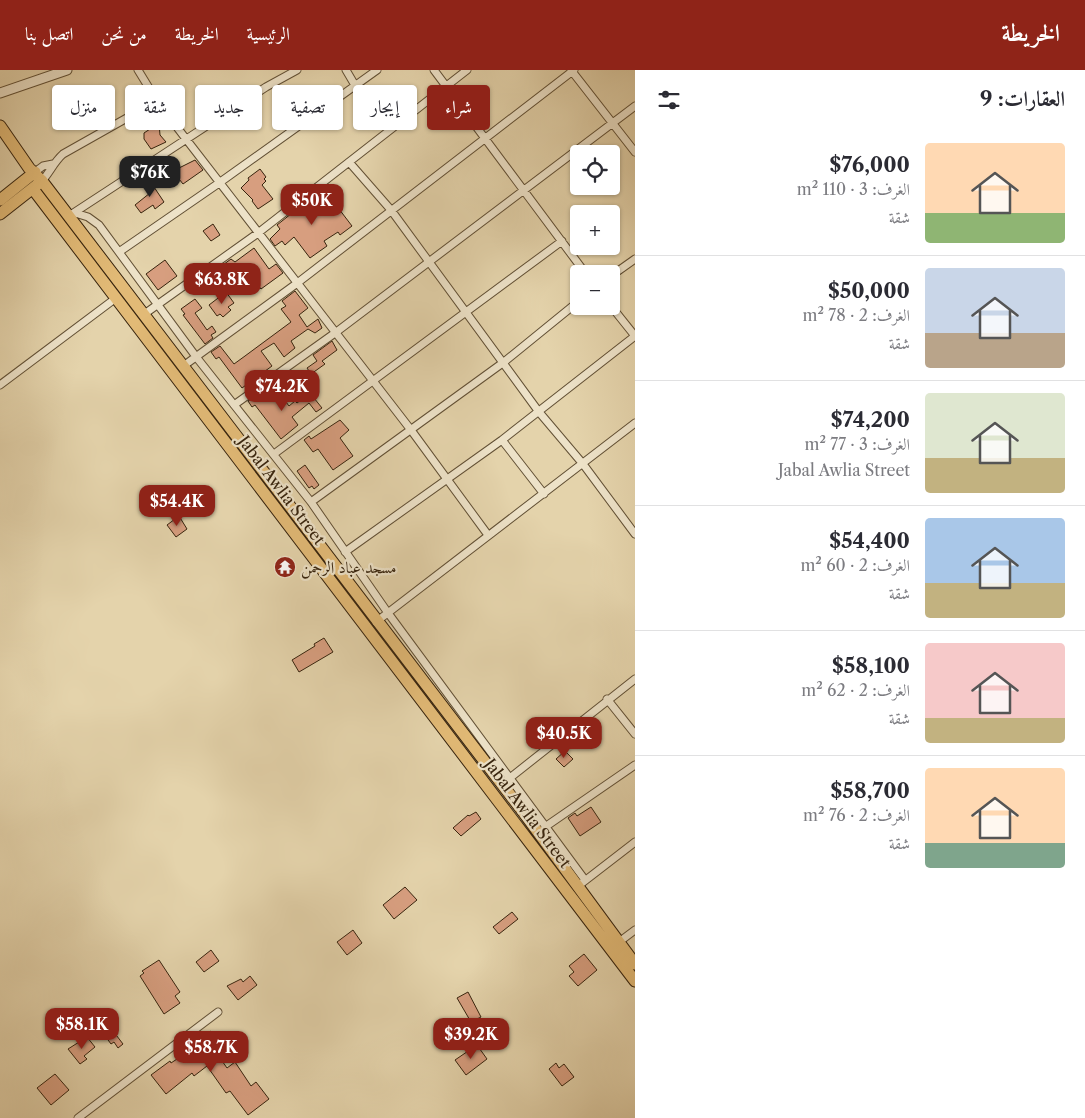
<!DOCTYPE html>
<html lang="ar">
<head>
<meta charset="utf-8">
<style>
	body { margin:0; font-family:"Libre Caslon Text",Amiri,serif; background:#f2f2f3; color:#2b2b33; direction:rtl; height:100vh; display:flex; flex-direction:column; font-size:19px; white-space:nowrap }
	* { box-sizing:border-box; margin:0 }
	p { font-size:16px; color:#7c7c81 }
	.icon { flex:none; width:28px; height:28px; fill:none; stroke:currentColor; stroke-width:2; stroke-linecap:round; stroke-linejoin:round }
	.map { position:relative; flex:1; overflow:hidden; direction:ltr }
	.drawer { display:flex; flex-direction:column; background:#fff; width:450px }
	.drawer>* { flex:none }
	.hud { position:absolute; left:15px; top:15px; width:475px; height:45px; direction:rtl; display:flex; gap:10px }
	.buttons { position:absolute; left:570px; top:75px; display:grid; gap:10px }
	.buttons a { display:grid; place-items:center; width:50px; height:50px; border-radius:5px; background:#fff; box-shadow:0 1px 4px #0004; font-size:25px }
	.price { position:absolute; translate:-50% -42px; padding:0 11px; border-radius:10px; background:#8f2418; color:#fff; font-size:16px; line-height:32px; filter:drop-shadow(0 1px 2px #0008) }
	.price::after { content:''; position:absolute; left:50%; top:30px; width:15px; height:11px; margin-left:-8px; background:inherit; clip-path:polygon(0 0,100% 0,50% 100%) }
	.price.current { background:#222; color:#fff }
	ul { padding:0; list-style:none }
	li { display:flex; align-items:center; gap:15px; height:125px; padding:0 20px }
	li+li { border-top:1px solid #e1e1e2 }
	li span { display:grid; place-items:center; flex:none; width:140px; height:100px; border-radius:5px; color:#555 }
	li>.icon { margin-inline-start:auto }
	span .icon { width:60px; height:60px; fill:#fffc; stroke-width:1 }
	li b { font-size:21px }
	h2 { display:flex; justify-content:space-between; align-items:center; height:60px; padding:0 20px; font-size:21px }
	.pill { padding:0 18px; border-radius:5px; background:#fff; box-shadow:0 1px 4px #0004; font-size:18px; line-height:45px }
	.pill.current { background:#8f2418; color:#fff }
	header { display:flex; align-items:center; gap:30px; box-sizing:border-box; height:70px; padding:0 25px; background:#8f2418; color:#fff }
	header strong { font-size:24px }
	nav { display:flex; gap:28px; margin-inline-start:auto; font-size:18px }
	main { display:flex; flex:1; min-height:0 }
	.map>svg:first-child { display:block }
</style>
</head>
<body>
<header>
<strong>الخريطة</strong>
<nav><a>الرئيسية</a><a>الخريطة</a><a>من نحن</a><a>اتصل بنا</a></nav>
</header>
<main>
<section class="drawer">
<h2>العقارات: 9<svg class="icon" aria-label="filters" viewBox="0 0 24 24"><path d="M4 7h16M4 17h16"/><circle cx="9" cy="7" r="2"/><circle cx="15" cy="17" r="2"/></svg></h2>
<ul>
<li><span style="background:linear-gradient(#ffd9b3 70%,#8fb573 0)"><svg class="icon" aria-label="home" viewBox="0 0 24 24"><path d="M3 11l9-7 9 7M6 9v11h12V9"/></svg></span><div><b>$76,000</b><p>الغرف: 3 · 110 m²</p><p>شقة</p></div></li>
<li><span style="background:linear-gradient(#c9d6e8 65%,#b9a48a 0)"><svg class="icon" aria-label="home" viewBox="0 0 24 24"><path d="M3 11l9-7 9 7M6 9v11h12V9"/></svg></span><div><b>$50,000</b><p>الغرف: 2 · 78 m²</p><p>شقة</p></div></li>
<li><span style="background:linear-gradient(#dfe7d0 65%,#c2b280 0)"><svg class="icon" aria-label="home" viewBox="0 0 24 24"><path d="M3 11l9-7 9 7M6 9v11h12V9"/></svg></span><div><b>$74,200</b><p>الغرف: 3 · 77 m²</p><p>Jabal Awlia Street</p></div></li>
<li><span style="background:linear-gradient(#a9c7e8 65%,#c2b280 0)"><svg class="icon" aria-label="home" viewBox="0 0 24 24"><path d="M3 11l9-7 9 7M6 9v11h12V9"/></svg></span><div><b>$54,400</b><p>الغرف: 2 · 60 m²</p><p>شقة</p></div></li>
<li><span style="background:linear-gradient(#f6c9c9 75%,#c2b280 0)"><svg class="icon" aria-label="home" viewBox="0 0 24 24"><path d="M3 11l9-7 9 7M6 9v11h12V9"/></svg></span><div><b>$58,100</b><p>الغرف: 2 · 62 m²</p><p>شقة</p></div></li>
<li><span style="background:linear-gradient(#ffd9b3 75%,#7fa58c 0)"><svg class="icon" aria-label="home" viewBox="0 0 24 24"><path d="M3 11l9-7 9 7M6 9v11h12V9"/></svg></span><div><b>$58,700</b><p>الغرف: 2 · 76 m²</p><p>شقة</p></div></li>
</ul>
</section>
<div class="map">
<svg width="635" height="1048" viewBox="0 0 635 1048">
	<rect width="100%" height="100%" fill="#e4d3ab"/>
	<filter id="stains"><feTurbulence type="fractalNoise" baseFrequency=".004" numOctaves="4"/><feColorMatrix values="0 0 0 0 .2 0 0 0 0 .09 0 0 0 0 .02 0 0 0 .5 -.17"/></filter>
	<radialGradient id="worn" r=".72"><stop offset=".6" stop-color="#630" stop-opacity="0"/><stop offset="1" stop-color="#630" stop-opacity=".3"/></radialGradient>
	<path fill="#d79e7f" stroke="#37240e" d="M159 53 160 65 166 72 151 79 144 69V63Z
		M170 86 179 98 195 90 203 100 183 114 164 90Z
		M260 99 266 107 264 109 266 111 262 115 273 129 258 139 252 131 253 130 241 118 249 110 248 108Z
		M148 108 164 132 155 139 153 135 141 143 135 135 150 123 142 112Z
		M311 128 316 135 326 129 335 142 339 139 352 156 340 165 338 162 324 171 327 176 310 188 294 167 285 175 282 171 275 176 270 169 280 159 277 155Z
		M213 154 220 165 211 171 203 161Z
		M254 178 269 199 276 194 283 203 261 219 246 200 225 215 216 200 231 189 235 192Z
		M165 190 177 206 158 220 146 204Z
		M295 221 308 238 299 245 307 257 318 249 322 258 315 263 308 259 291 271 295 278 284 287 274 273 261 281 272 296 242 318 219 287 216 289 211 282 220 276 234 294 245 286 291 252 281 239 286 236 282 231Z
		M226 222 234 233 228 237 231 240 223 247 220 244 217 246 209 235Z
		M195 229 202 238 195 243 207 260 212 256 216 262 211 265 213 268 205 274 183 245 185 244 181 239Z
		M332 271 337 280 322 291 325 294 311 304 307 298 317 291 313 285Z
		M310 323 322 338 316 342 309 333 292 347 298 355 281 369 255 335 252 337 248 331 259 324 264 330 273 324 276 327 280 324 289 336 295 331 297 333Z
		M340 350 349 360 340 368 353 386 333 400 318 379 313 382 304 370 309 366 311 369Z
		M305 395 319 415 314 419 312 416 309 418 297 401Z
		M179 446 187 459 176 467 167 455Z
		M324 568 333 582 299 602 292 590 315 576 314 574Z
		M565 681 573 689 564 697 556 689Z
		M591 737 601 752 580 766 568 748 575 743 577 746Z
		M476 742 481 749 461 766 453 758 468 745 469 746Z
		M405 817 417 830 394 849 383 835Z
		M512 842 518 849 499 864 493 857Z
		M353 860 362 873 347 885 337 872Z
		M211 880 219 891 204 902 196 892Z
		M584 884 597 900 578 916 569 906 574 902 569 896Z
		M159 890 180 922 175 926 180 933 164 944 140 906 144 903 142 901Z
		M250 906 257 915 238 930 227 916 241 909 243 912Z
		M468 922 481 947 471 952 457 928Z
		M107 953 123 974 118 978 114 972 111 974 100 959Z
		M211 961 225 980 218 985 227 998 235 992 251 1016 256 1012 269 1029 248 1045 230 1021 226 1023 207 996 194 1006 192 1003 166 1024 151 1005 170 991 171 993 195 977 193 974Z
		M87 967 95 977 84 986 87 989 80 994 68 979Z
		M477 975 487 989 466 1005 455 990Z
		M556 993 559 998 564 994 574 1007 562 1016 549 999Z
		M55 1004 69 1020 51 1035 37 1018Z"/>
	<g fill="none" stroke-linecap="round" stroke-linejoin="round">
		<g stroke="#625035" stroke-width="9">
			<path id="minor" d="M138 0 157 31 186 69 411 360 488 465
				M346 0 356 17
				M434 0 586 204
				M571 0 635 82
				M349 92 391 140 539 342 583 394 635 464
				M35 102 43 96 53 94
				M42 111C50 102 54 92 63 84L157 31
				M75 143 88 147 99 155 197 288 311 432 388 543 585 810
				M72 144 266 17 297 0
				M119 182 219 113 377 0
				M611 206 635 189
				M611 236 635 266
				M143 245 258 163 467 0
				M182 297 296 214 574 0
				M0 315 116 228
				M234 335 335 263 635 36
				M502 370 544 424
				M274 384 562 171
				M311 432 504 292 579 231
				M345 482 502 370 635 266
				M376 552 635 353
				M607 629 635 664
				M506 711 635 609
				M545 757 635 695
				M582 813 635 772
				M619 872 635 860
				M78 1048 218 942"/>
		</g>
		<g stroke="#625035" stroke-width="11">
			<path id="tertiary" d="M0 23 67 0"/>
		</g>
		<g stroke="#37240e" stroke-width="13">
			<path id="primary" d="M42 111 524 743 635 894
				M33 119 635 911"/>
		</g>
		<g stroke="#37240e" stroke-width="13">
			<path id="trunk" d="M0 56 29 98 42 111 0 144
				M0 130 35 102"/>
		</g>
		<use href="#minor" stroke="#ede2c8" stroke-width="7"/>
		<use href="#tertiary" stroke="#ede2c8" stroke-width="9"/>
		<use href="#primary" stroke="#e2ba76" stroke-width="11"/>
		<use href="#trunk" stroke="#e2ba76" stroke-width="11"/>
	</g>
	<defs>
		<g id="temple-disc" transform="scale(1.125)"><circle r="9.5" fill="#8f2418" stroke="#ede2c8"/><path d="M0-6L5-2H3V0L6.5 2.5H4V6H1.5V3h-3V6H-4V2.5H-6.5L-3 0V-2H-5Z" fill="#fff"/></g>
	</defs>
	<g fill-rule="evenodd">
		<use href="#temple-disc" x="285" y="497"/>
	</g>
	<g text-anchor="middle" stroke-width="4.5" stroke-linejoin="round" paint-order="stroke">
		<g font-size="16" fill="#37240e" stroke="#ede2c8">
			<text transform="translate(282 420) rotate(53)" y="6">Jabal Awlia Street</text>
			<text transform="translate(528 743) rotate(53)" y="6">Jabal Awlia Street</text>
		</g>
		<g font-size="16" fill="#37240e" stroke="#ede2c8" text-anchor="start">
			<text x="301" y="503">مسجد عباد الرحمن</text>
		</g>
	</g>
	<rect width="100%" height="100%" filter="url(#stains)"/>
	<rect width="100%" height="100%" fill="url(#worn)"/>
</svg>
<div class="buttons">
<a><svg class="icon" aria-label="locate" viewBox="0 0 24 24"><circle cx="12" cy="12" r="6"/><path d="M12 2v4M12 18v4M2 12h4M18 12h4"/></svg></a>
<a>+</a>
<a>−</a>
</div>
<b class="price current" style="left:150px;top:128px">$76K</b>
<b class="price" style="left:312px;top:156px">$50K</b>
<b class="price" style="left:222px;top:235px">$63.8K</b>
<b class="price" style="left:282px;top:342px">$74.2K</b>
<b class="price" style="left:177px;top:457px">$54.4K</b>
<b class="price" style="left:564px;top:689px">$40.5K</b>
<b class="price" style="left:82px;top:980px">$58.1K</b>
<b class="price" style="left:471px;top:990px">$39.2K</b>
<b class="price" style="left:211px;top:1003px">$58.7K</b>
<div class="hud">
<a class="pill current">شراء</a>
<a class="pill">إيجار</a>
<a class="pill">تصفية</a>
<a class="pill">جديد</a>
<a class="pill">شقة</a>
<a class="pill">منزل</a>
</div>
</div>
</main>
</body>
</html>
